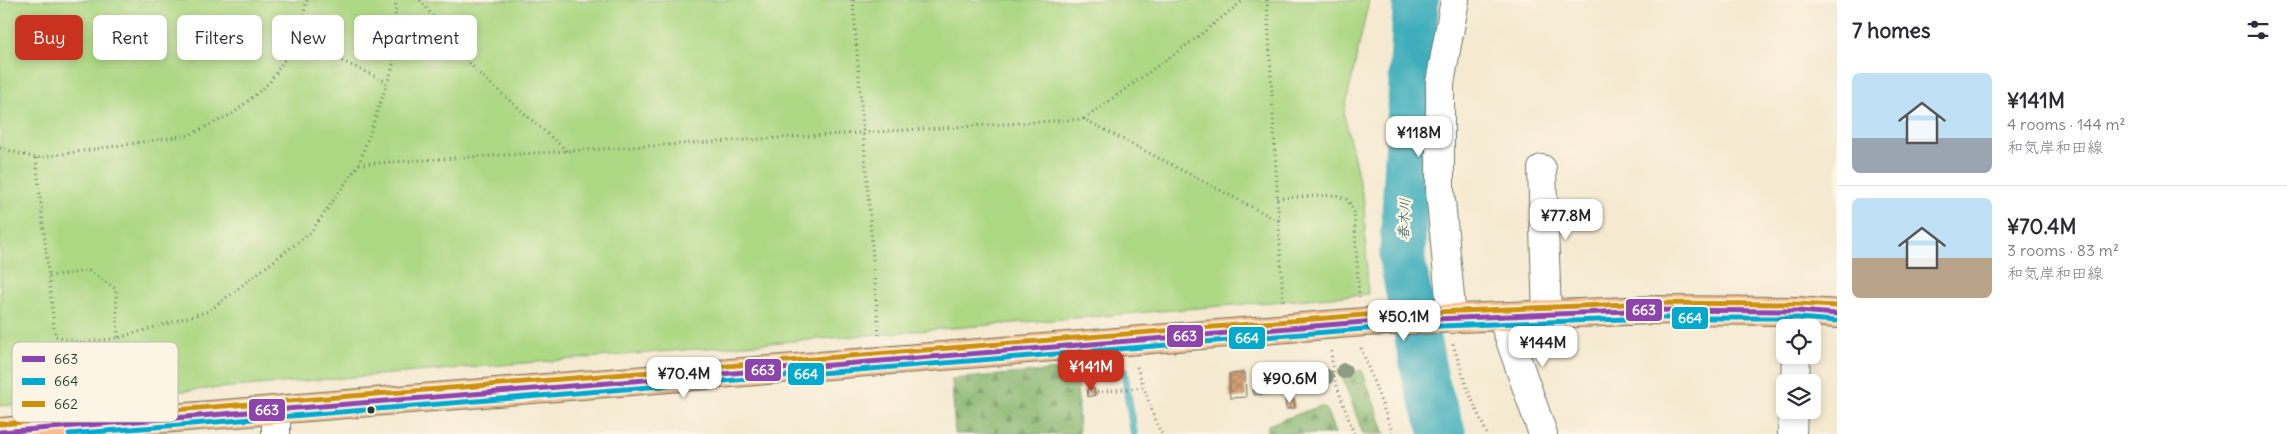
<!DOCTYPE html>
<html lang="en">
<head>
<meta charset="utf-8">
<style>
	body { margin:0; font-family:Delius,"Klee One",sans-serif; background:#f7f7f7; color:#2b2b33; height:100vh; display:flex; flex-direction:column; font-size:19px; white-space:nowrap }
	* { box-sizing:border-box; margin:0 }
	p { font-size:16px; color:#7c7c81 }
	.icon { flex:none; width:28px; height:28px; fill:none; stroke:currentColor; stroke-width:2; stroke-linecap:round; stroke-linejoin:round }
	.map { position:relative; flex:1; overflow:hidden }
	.side { display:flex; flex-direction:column; background:#fff; width:450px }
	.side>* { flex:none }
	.banner { position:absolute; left:15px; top:15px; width:475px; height:45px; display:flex; gap:10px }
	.controls { position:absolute; left:1776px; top:319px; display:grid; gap:10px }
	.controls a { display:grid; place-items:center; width:45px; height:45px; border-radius:8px; background:#fff; box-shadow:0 2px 8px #0003; font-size:25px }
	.price { position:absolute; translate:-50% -42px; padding:0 11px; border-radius:10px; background:#fff; color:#222; font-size:16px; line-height:32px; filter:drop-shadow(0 1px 2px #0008) }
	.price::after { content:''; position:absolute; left:50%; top:30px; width:15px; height:11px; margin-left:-8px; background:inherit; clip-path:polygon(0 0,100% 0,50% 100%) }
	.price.selected { background:#c8321e; color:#fff }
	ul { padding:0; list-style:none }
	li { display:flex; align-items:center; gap:15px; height:125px; padding:0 15px }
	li+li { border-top:1px solid #e1e1e2 }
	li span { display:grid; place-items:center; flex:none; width:140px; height:100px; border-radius:8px; color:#555 }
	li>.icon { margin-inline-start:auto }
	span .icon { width:60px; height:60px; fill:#fffc; stroke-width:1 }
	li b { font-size:21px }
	h2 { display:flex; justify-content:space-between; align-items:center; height:60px; padding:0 15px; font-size:21px }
	.chip { padding:0 18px; border-radius:8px; background:#fff; box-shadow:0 2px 8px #0003; font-size:18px; line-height:45px }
	.chip.selected { background:#c8321e; color:#fff }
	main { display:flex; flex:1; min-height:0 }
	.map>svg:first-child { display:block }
</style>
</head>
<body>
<main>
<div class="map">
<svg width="1837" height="434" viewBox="0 0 1837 434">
	<defs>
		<pattern id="forest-firs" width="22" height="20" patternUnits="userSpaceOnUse" patternTransform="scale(1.25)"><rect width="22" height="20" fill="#8ab872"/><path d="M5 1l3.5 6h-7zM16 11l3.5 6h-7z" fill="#70975e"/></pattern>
		<pattern id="building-cross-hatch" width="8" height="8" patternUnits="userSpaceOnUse" patternTransform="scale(1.25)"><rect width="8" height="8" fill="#d3966b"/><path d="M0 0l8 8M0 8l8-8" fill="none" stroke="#ab7c59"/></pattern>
	</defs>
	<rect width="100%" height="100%" fill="#fcf5e5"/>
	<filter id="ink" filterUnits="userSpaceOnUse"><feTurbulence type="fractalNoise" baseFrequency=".02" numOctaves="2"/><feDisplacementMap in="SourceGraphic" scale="10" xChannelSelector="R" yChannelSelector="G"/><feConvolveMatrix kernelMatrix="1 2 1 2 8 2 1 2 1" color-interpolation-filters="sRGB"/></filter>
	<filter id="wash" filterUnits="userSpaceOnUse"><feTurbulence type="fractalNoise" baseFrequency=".0096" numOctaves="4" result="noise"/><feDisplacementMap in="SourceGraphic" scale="20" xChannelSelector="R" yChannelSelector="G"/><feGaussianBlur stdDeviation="1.12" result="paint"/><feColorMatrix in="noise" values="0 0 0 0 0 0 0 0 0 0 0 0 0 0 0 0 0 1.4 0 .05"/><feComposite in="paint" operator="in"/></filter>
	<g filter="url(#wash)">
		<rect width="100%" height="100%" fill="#f5e9d0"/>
		<path fill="url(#forest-firs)" stroke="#547a53" d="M1072 369 1077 375 1079 434H955L952 379Z
			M1362 370 1385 434H1363L1342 376Z
			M1320 406 1326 408 1335 434H1266L1268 425Z"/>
		<path fill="#add884" stroke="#668a5c" d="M0 0H1369L1344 114 1364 202 1368 294 0 406Z"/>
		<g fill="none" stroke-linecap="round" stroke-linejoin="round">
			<path stroke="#3eadbb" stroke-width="8" d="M1124 371 1134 434"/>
			<path stroke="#3eadbb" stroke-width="46" d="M1416 0 1402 259 1426 382 1443 434"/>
		</g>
		<g id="blocks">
			<path fill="url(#building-cross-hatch)" d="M1271 371 1272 394 1254 395 1253 372Z
				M1307 371 1309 386 1295 388 1293 373Z
				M1245 373 1246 397 1230 398 1229 374Z
				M1094 388 1095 395 1088 397 1087 389Z
				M1285 399H1294L1295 408 1286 409Z"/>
		</g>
	</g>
	<g filter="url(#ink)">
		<use href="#blocks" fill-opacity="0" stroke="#6a796b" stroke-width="1"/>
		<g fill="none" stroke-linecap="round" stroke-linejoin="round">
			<g stroke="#6a796b" stroke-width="30">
				<path id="minor" d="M1542 169 1547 315
					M1502 317 1543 434
					M1452 319 1440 190V83L1455 0
					M1795 382 1796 355
					M276 410V434
					M1792 434 1793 410"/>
			</g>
			<g stroke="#6a796b" stroke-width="30">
				<path id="major" d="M0 432 1364 322 1652 310 1798 311 1837 314"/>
			</g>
			<path stroke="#6a796b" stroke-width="3" stroke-dasharray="1 4" stroke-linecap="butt" d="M420 0 475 70 567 151
				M853 0 879 336
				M1267 0 1283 301
				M274 29 387 82
				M1084 119 1195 39 1244 0
				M0 148 36 158 189 135 234 113 270 82 297 40 307 0
				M36 158 55 336 81 343 118 338 209 311 311 232 359 164 393 66 396 0
				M359 164 1084 119 1279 221
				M1277 198 1335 195 1348 200 1354 212 1359 297
				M49 276 89 271 116 289 118 338
				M81 343 85 400
				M1453 344 1467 388 1487 434
				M1361 348 1393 434
				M1331 351 1334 378 1354 434
				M1137 367 1155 420 1162 434
				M1097 392 1144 387"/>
			<use href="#minor" stroke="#fff" stroke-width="28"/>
			<use href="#major" stroke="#f9bc8a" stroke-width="28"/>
			<g stroke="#fcf5e5" stroke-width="9">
				<path id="bus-1" d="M0 432 1364 322 1652 310 1798 311 1837 314"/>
			</g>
			<g stroke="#fcf5e5" stroke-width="9">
				<path id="bus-2" d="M69 434 1364 329 1652 318H1798L1836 321"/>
			</g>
			<g stroke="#fcf5e5" stroke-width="9">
				<path id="bus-3" d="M0 424 1363 315 1652 303 1798 304 1837 306"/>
			</g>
			<use href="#bus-1" stroke="#8e44ad" stroke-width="5"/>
			<use href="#bus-2" stroke="#00a9ce" stroke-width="5"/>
			<use href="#bus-3" stroke="#cc910a" stroke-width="5"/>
		</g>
		<g fill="#8f9b83">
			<circle cx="1344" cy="371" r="8"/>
			<circle cx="1326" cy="377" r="8"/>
		</g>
	</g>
	<circle fill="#1f3d34" stroke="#fcf5e5" stroke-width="2" cx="371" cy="410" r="4.5"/>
	<g text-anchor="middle" stroke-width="5" stroke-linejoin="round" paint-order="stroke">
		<g font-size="14" font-style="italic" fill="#285f5c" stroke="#fcf5e5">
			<text transform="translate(1404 219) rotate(-87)" y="5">春木川</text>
		</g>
	</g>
	<rect x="12" y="342" width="166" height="80" rx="8" fill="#fcf5e5" stroke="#babeb0" stroke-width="1"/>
	<rect x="22" y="356" width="23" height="6" fill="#8e44ad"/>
	<rect x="22" y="378" width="23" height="7" fill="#00a9ce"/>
	<rect x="22" y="401" width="23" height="6" fill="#cc910a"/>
	<g font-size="14" fill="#1f3d34">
		<text x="54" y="364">663</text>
		<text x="54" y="386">664</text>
		<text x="54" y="409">662</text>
	</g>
	<g stroke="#fcf5e5" stroke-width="2">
		<rect x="1625" y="298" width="38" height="24" rx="5" fill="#8e44ad"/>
		<rect x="1671" y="306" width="38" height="24" rx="5" fill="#00a9ce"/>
		<rect x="1166" y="324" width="38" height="24" rx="5" fill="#8e44ad"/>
		<rect x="1228" y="326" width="38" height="24" rx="5" fill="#00a9ce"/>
		<rect x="744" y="358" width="38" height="24" rx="5" fill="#8e44ad"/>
		<rect x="787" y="362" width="38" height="24" rx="5" fill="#00a9ce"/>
		<rect x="248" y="398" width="38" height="24" rx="5" fill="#8e44ad"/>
	</g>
	<g font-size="14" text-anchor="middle" font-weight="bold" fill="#fff">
		<text x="1644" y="315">663</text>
		<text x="1690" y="323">664</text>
		<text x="1185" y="341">663</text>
		<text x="1247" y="343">664</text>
		<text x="763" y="375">663</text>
		<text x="806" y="379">664</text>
		<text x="267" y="415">663</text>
	</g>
</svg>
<div class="controls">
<a><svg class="icon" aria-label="locate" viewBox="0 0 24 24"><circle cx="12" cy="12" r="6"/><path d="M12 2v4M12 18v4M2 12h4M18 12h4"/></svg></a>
<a><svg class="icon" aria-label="layers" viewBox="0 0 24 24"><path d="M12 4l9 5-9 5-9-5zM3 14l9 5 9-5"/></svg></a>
</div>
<b class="price" style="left:1419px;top:158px">¥118M</b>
<b class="price" style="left:1566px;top:241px">¥77.8M</b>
<b class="price" style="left:1404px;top:342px">¥50.1M</b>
<b class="price" style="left:1543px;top:368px">¥144M</b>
<b class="price selected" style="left:1091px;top:392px">¥141M</b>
<b class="price" style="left:684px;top:399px">¥70.4M</b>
<b class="price" style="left:1290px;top:404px">¥90.6M</b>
<div class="banner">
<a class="chip selected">Buy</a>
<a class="chip">Rent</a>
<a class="chip">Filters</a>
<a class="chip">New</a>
<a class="chip">Apartment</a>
</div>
</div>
<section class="side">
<h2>7 homes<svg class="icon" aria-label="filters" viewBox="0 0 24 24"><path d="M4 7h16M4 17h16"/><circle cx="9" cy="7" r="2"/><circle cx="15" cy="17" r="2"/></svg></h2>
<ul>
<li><span style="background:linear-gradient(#bfe0f5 65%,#9aa5b1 0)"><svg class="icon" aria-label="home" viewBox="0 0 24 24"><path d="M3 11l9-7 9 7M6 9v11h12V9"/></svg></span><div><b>¥141M</b><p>4 rooms · 144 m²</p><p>和気岸和田線</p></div></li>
<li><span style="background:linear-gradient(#bfe0f5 60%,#b9a48a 0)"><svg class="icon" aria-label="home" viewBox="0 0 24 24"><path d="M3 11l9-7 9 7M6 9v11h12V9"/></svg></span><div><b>¥70.4M</b><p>3 rooms · 83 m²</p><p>和気岸和田線</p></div></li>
</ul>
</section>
</main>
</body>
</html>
